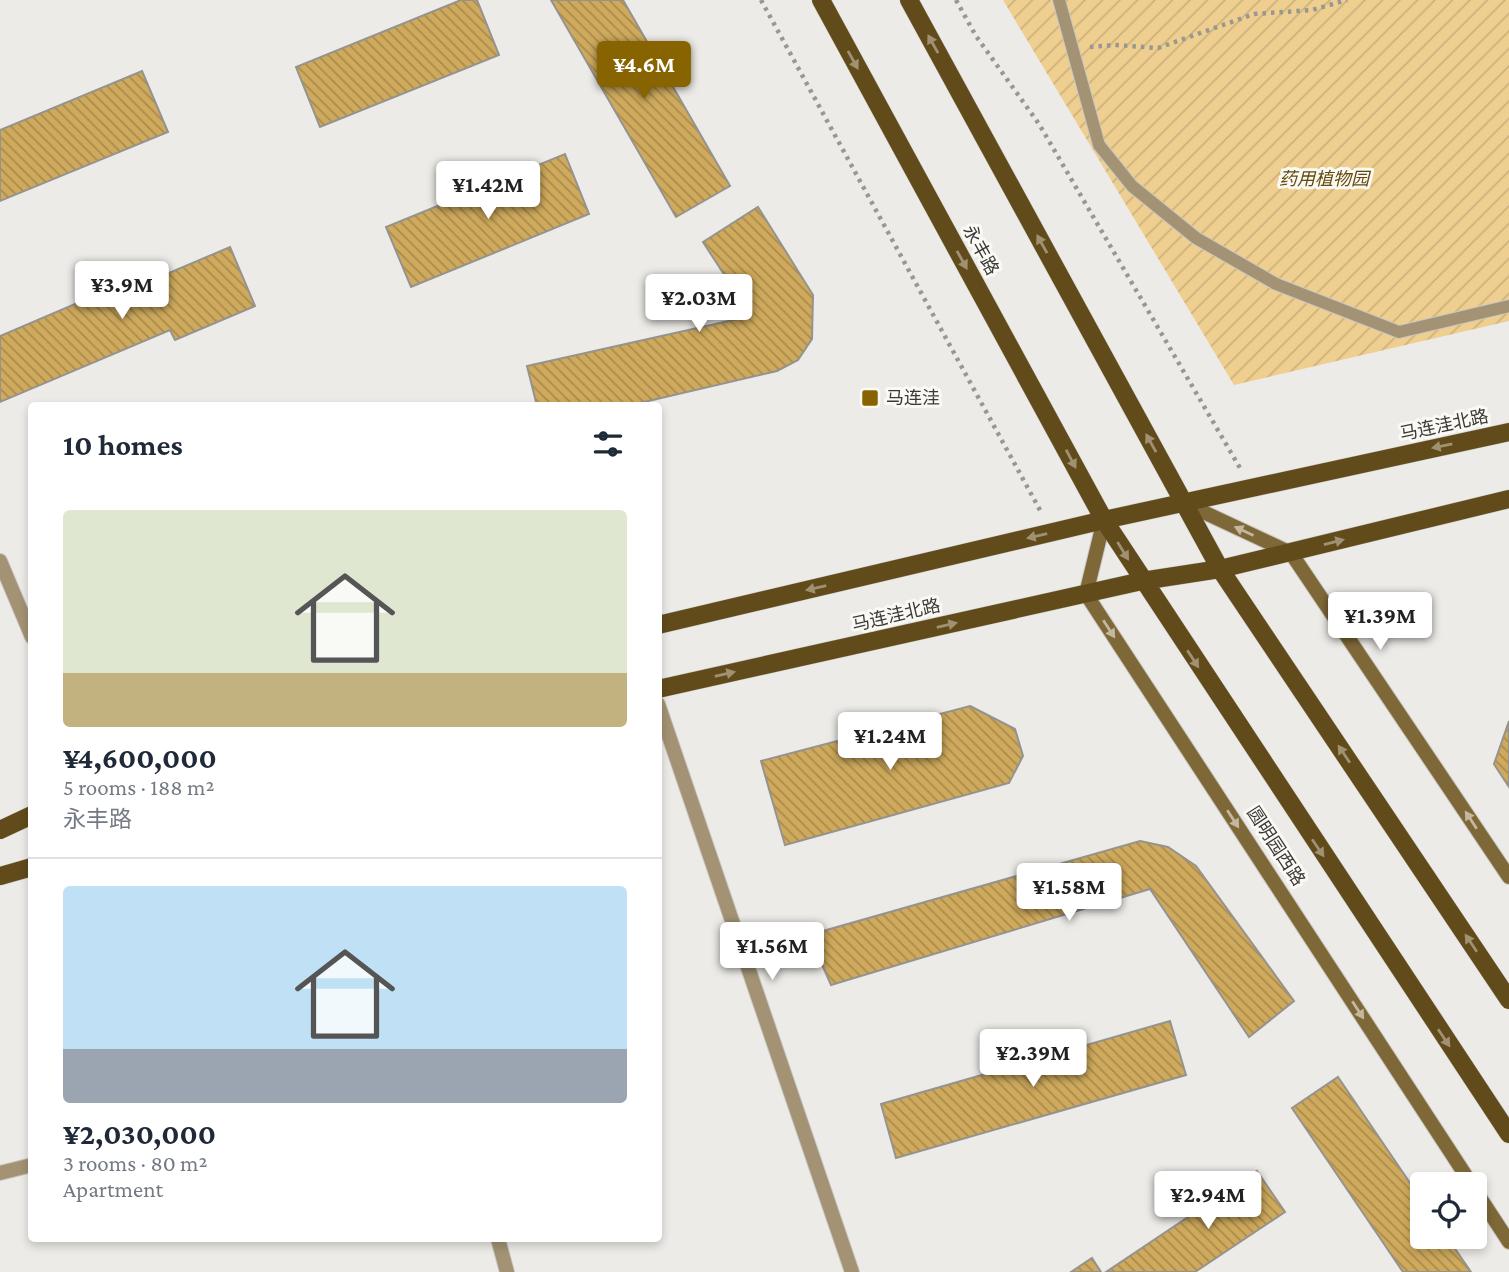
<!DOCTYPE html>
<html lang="en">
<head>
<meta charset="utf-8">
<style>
	body { margin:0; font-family:"Crimson Pro","Noto Sans SC",serif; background:#f2f2f3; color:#1f2937; height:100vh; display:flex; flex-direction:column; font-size:26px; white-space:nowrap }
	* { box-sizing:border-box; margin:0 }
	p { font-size:23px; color:#747a83 }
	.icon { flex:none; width:38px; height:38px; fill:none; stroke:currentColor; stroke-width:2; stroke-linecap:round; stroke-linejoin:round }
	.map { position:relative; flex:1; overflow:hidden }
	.panel { position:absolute; left:28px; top:402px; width:634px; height:840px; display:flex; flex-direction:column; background:#fff; border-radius:7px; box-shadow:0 4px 10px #0003 }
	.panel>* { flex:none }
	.controls { position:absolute; left:1410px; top:1172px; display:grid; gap:14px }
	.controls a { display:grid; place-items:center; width:77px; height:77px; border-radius:7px; background:#fff; box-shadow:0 4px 10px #0003; font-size:35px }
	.price { position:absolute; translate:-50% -60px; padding:0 16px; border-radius:7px; background:#fff; color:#222; font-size:23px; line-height:46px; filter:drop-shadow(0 2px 4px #0008) }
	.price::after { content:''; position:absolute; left:50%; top:42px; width:21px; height:16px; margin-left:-10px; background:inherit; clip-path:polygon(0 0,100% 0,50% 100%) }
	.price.selected { background:#876400; color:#fff }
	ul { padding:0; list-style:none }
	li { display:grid; align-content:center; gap:14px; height:371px; padding:0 35px }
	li+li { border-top:2px solid #e0e1e3 }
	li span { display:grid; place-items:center; height:217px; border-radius:7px; color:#555 }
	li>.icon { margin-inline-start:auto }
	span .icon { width:126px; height:126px; fill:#fffc; stroke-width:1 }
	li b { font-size:30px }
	h2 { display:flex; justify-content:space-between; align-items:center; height:84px; padding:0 35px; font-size:30px }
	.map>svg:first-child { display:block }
</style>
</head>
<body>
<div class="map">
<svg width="1509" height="1272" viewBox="0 0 1509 1272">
	<defs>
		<pattern id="garden-furrows" width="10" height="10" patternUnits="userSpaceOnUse" patternTransform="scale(1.75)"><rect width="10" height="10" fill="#efcf8f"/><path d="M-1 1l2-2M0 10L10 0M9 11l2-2" fill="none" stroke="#ceb27c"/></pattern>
		<pattern id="building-back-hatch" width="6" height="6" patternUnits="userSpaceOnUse" patternTransform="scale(1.75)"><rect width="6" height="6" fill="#cfaa5c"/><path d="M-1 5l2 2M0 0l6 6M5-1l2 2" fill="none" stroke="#a98b4d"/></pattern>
	</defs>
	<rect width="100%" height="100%" fill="#edebe7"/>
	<path fill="url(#garden-furrows)" d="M1003 0H1509V321L1234 385Z"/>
	<path fill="url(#building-back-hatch)" stroke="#95938f" stroke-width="2" d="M461 0H477L499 55 320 127 296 67Z
		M551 0H623L730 186 676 217Z
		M142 71 168 132 0 201V130Z
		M565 154 589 214 411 287 386 227Z
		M758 207 813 295 812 339 798 360 777 371 627 406H537L527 366 751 316 703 242Z
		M230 247 255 306 175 340 170 330 0 402V336L152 271 155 279Z
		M970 706 1015 729 1023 756 1009 783 785 845 761 761Z
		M1509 721V787L1494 764Z
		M1140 841 1168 847 1196 866 1294 1001 1249 1037 1150 889 831 985 809 935Z
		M1170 1021 1186 1075 896 1158 881 1104Z
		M1338 1077 1423 1202V1237H1447L1471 1272H1403L1292 1108Z
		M1257 1171 1285 1212 1195 1272H1106Z
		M1092 1258 1101 1272H1071Z"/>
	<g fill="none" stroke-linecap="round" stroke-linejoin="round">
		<g stroke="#c9c8c4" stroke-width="14">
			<path id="lane" d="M1059 0 1099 145 1132 186 1196 238 1276 284 1399 332 1509 306"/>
		</g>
		<g stroke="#c9c8c4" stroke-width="16">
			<path id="street" d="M0 561 32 637
				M658 704 852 1272
				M0 1173 32 1165
				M498 1239 507 1272"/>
		</g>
		<g stroke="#c9c8c4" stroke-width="16">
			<path id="secondary" d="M1184 503 1291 553 1509 877
				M1104 520 1086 594 1472 1185
				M1475 1190 1509 1242"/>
		</g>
		<g stroke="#c9c8c4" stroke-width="19">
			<path id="primary" d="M821 0 1104 520 1509 1134
				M909 0 1220 569 1509 1000
				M658 625 1104 520 1509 432
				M658 689 1142 581 1220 569 1509 499
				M0 830 32 815
				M0 876 32 867"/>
		</g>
		<path stroke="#989793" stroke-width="4.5" stroke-dasharray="3.5 5" stroke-linecap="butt" d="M761 0 1041 512
			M956 0 976 36 1039 124 1240 468
			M1090 47 1115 45 1158 48 1254 14 1312 10 1347 0"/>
		<use href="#lane" stroke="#a39374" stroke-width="12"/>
		<use href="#street" stroke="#a39374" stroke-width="14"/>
		<use href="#secondary" stroke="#7f6838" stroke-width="14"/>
		<use href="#primary" stroke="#614b1a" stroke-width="18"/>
	</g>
	<defs><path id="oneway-solid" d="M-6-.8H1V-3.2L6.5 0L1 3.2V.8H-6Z" transform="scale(1.75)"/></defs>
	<g fill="#9f9171">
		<use href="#oneway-solid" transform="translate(933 44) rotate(-119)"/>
		<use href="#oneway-solid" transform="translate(853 60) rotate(61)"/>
		<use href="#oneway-solid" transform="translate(1042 244) rotate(-119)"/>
		<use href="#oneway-solid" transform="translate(962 260) rotate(61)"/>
		<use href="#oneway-solid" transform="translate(1151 443) rotate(-119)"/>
		<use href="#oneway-solid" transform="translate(1442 446) rotate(168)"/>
		<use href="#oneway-solid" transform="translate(1071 459) rotate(62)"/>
		<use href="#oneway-solid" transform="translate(1037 536) rotate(167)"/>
		<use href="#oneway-solid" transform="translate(1334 542) rotate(-14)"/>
		<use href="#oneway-solid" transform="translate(1123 551) rotate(58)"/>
		<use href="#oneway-solid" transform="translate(816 588) rotate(167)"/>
		<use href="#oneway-solid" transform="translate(947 625) rotate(-13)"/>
		<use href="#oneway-solid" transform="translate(1193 659) rotate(57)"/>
		<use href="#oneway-solid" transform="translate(725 674) rotate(-13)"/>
		<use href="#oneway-solid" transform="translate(1344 754) rotate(-124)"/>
		<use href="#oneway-solid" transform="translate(1318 848) rotate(56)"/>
		<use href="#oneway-solid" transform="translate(1471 943) rotate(-124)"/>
		<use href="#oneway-solid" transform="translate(1444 1038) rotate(56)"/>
	</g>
	<g fill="#c3b89f">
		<use href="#oneway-solid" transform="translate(1244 531) rotate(-155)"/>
		<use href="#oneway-solid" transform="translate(1109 629) rotate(57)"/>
		<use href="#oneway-solid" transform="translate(1233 819) rotate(57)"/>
		<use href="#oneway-solid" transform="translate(1471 820) rotate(-123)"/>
		<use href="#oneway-solid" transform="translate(1358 1010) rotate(57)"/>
	</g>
	<rect fill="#876400" stroke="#fbf9f4" stroke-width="2.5" x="861" y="389" width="18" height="18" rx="3.5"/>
	<g text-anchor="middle" stroke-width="6" stroke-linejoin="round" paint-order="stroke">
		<g font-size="18" font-style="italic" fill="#634a0b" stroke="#fbf9f4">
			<text x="1324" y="185">药用植物园</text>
		</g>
		<g font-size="18" fill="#3b3a38" stroke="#fbf9f4">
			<text transform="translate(981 250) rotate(61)" y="6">永丰路</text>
			<text transform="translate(1444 425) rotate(-12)" y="6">马连洼北路</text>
			<text transform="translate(896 615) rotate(-13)" y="6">马连洼北路</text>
			<text transform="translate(1276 846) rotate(57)" y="6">圆明园西路</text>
		</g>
		<g font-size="18" fill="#3b3a38" stroke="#fbf9f4" text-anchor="start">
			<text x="886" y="404">马连洼</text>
		</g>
	</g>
</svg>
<div class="controls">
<a><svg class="icon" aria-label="locate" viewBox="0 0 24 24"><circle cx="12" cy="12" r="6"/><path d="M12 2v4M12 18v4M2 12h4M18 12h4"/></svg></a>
</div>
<b class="price selected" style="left:644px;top:101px">¥4.6M</b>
<b class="price" style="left:488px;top:221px">¥1.42M</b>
<b class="price" style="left:122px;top:321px">¥3.9M</b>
<b class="price" style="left:699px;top:334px">¥2.03M</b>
<b class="price" style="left:1380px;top:652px">¥1.39M</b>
<b class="price" style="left:890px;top:772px">¥1.24M</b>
<b class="price" style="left:1069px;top:923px">¥1.58M</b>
<b class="price" style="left:772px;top:982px">¥1.56M</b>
<b class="price" style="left:1033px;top:1089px">¥2.39M</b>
<b class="price" style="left:1208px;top:1231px">¥2.94M</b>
<section class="panel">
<h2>10 homes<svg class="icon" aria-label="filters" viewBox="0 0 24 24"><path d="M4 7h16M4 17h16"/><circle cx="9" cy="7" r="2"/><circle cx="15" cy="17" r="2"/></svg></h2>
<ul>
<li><span style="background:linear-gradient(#dfe7d0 75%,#c2b280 0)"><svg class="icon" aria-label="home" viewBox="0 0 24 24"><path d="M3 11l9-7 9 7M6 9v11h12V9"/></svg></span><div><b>¥4,600,000</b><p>5 rooms · 188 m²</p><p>永丰路</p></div></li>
<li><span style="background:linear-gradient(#bfe0f5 75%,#9aa5b1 0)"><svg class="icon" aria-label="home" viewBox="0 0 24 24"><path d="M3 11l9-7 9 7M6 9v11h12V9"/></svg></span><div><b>¥2,030,000</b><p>3 rooms · 80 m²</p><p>Apartment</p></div></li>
</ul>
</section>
</div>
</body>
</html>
